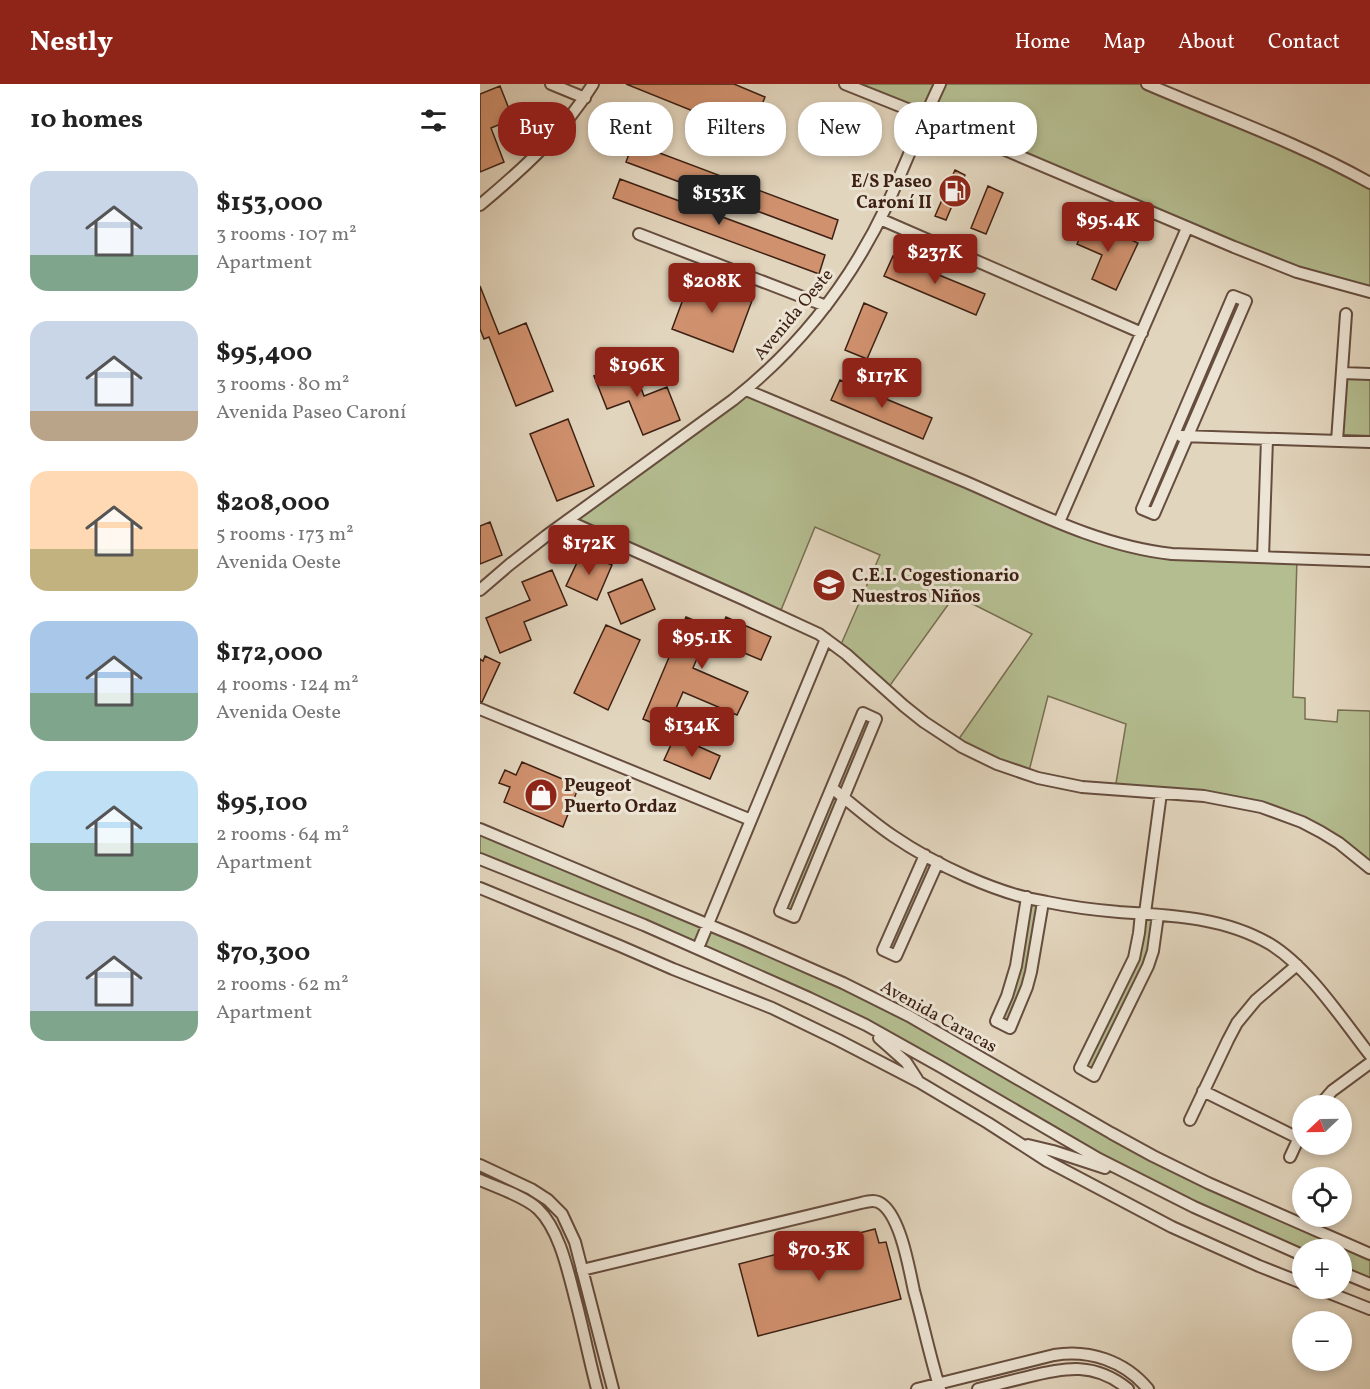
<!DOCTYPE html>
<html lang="en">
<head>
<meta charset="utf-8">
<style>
	body { margin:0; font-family:Vollkorn,serif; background:#f6f6f6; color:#222; height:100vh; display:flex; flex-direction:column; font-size:22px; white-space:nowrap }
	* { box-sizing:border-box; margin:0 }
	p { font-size:20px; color:#767676 }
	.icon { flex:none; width:33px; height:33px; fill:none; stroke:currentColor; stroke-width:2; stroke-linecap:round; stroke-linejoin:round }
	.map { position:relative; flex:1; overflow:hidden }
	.sheet { display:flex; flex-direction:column; background:#fff; width:480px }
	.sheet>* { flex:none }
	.top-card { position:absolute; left:18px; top:18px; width:570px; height:54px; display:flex; gap:12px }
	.needle { width:39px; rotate:248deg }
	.buttons { position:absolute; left:812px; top:1011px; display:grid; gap:12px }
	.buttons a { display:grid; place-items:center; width:60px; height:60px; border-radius:50%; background:#fff; box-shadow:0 3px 9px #0003; font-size:30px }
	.price { position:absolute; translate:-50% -51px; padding:0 14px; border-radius:6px; background:#8f2418; color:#fff; font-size:20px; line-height:39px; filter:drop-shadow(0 2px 3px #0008) }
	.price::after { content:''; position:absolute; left:50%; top:36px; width:18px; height:14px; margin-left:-9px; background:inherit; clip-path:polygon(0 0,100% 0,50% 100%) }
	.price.selected { background:#222; color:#fff }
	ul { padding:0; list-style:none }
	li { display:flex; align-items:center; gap:18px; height:150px; padding:0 30px }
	li span { display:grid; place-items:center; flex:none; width:168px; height:120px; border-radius:18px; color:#555 }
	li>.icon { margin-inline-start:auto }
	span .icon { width:72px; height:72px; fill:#fffc; stroke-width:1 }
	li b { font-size:26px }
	h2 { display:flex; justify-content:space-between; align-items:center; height:72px; padding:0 30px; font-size:26px }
	.pill { padding:0 21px; border-radius:24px; background:#fff; box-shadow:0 3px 9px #0003; font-size:21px; line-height:54px }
	.pill.selected { background:#8f2418; color:#fff }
	header { display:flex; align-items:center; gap:36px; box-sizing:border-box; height:84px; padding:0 30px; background:#8f2418; color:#fff }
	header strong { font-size:28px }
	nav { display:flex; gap:33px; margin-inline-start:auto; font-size:21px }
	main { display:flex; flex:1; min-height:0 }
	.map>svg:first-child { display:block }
</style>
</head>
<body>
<header>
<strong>Nestly</strong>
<nav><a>Home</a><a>Map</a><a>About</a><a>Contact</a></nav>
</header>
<main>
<section class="sheet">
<h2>10 homes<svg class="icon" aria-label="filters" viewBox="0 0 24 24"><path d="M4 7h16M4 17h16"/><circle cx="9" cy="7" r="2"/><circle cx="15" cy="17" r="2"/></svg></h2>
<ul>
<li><span style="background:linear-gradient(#c9d6e8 70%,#7fa58c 0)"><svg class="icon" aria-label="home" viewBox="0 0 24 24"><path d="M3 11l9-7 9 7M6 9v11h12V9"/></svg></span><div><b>$153,000</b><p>3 rooms · 107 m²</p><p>Apartment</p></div></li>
<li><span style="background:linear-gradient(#c9d6e8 75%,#b9a48a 0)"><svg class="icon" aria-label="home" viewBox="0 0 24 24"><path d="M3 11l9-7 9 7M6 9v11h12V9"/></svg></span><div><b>$95,400</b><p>3 rooms · 80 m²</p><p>Avenida Paseo Caroní</p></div></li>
<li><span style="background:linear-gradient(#ffd9b3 65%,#c2b280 0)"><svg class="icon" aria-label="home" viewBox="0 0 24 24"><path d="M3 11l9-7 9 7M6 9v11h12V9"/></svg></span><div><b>$208,000</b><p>5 rooms · 173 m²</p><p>Avenida Oeste</p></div></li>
<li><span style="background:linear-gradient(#a9c7e8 60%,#7fa58c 0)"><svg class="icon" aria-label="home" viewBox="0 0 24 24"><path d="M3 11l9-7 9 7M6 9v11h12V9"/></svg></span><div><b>$172,000</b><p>4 rooms · 124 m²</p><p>Avenida Oeste</p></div></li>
<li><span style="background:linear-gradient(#bfe0f5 60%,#7fa58c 0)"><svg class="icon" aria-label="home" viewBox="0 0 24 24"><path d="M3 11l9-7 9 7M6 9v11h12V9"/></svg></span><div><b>$95,100</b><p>2 rooms · 64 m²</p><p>Apartment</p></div></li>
<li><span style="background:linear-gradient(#c9d6e8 75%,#7fa58c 0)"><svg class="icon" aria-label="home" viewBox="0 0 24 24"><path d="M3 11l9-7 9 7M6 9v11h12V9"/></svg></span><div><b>$70,300</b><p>2 rooms · 62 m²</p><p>Apartment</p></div></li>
</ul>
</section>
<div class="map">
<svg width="890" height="1305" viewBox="0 0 890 1305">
	<rect width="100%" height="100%" fill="#e2d5bd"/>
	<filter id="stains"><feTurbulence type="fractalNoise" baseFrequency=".00333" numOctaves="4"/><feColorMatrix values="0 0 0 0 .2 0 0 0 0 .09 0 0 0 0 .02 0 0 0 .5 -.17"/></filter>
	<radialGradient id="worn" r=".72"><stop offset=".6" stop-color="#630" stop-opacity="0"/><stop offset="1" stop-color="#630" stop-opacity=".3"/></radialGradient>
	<path fill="#b4bd90" stroke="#786e52" stroke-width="1.5" d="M365 0H667L890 99V208L839 195Z
		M753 212 766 217 674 430 662 425Z
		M862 289 890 290V358L857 357Z
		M266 306 655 464 817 474 813 613 825 614V635L857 638 858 626 890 627V784L859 759 781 723 635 705 646 640 568 612 548 691 476 659 552 550 475 511 406 607 359 565 400 471 335 443 299 531 88 437Z
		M383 629 396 635 314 833 300 827Z
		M0 745 363 899 631 1049 890 1170V1200L861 1188V1166H822L752 1141 329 914 0 775Z
		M445 771 458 778 416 872 403 866Z
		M547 813 563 818 551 888 530 944 516 937 527 912Z
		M661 829 678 831 675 853 614 992 600 984 650 884Z"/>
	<path fill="#d0916e" stroke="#3d2013" stroke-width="1.5" d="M146 0H254L285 13 270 50Z
		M20 2 33 35 11 44 24 78 0 88V10Z
		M153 59 358 136 352 155 146 78Z
		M475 86 485 91 466 136 455 132Z
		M140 95 345 171 339 190 133 114Z
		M508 102 523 109 506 150 491 144Z
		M608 136 658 159 636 206 612 195 622 171 597 160Z
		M413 172 505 210 496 231 404 192Z
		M212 191 273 214 253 268 192 245Z
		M0 202 19 250 46 239 73 307 36 322 9 253 4 255 0 245Z
		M384 219 407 229 387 275 365 266Z
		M151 278 164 312 187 303 200 336 163 351 149 317 127 325 114 292Z
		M360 296 452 334 443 355 351 316Z
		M88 335 114 402 77 417 50 350Z
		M10 438 22 471 0 480V442Z
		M102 468 132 481 117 516 86 502Z
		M72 486 87 521 44 538 51 556 20 569 6 534 50 516 42 498Z
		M162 495 175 525 141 540 128 509Z
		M206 533 240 547 246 533 291 553 281 576 226 553 213 584 268 608 257 631 203 608 187 645 163 635Z
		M126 541 160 556 128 626 94 609Z
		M5 572 20 579 2 618H0V575L3 577Z
		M195 652 240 672 230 695 184 676Z
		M42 678 99 702 83 743 24 718 30 703 19 699 25 686 36 691Z
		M395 1145 399 1159 406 1158 421 1215 278 1252 259 1180Z"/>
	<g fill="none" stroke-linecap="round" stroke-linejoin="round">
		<g stroke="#664d3e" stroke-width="14">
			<path id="minor" d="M71 0 105 14
				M365 0 445 32 754 163 817 188 890 208
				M667 0C741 32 819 59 890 99
				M0 121C44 84 82 50 113 0
				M400 135 662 249
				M159 150 346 222
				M753 212 766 217 674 430 662 425Z
				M862 289 890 290
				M266 306C339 337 413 367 486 398 553 427 619 462 692 470L890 477
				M701 352 890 358
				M857 357 866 230
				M88 437 263 515 339 550 366 570 424 622 444 638 482 663 517 680 558 694 602 703 724 712 781 723 822 738 841 748 859 759 890 784
				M579 438 707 144
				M783 473 787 355
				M0 506 29 481 66 452 253 316C319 264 371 197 407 121 425 81 441 40 460 0
				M0 625 271 736
				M383 629 396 635 314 833 300 827Z
				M352 704C372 720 391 737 413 752 454 780 517 810 567 818 591 823 615 826 639 828 690 831 744 833 790 860 828 883 862 935 890 971
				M0 745 265 856 363 899 429 932 631 1049 673 1072 728 1099 890 1170
				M445 771 403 866 416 872 458 778
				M0 775 164 841 329 914 386 941 461 983 619 1075 714 1123 822 1171
				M0 804 140 862 193 885 292 924 358 956 439 998 508 1039 567 1077 692 1143 779 1182 822 1199
				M547 813 536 882 527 912 516 937 530 944 547 903 551 888 563 818
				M661 829 659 849 654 874 600 984 614 992 668 882 673 867 678 831
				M665 829 681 709
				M218 864 346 555
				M399 954 426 978 437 995
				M723 1007 818 1054
				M839 1022 852 1007 890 979
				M710 1036 748 956 757 939 776 916 817 881
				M548 1061 573 1067 625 1084
				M810 1073 822 1047
				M0 1081 51 1105 68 1116 82 1130 95 1158 133 1305
				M0 1096C16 1103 46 1113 58 1125 79 1145 88 1187 95 1214 103 1244 109 1275 117 1305
				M102 1186 381 1119C389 1117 396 1115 403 1121 421 1136 429 1184 434 1207 443 1239 450 1273 460 1305
				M861 1188 890 1200
				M837 1204 890 1225
				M437 1305 574 1271C609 1265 645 1277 668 1305
				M498 1305C514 1301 531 1297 547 1293 586 1283 615 1278 648 1305"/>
		</g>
		<use href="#minor" stroke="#ece4d4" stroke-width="10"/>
	</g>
	<defs>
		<g id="fuel-disc" transform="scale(1.725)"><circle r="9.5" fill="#8f2418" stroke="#ece4d4"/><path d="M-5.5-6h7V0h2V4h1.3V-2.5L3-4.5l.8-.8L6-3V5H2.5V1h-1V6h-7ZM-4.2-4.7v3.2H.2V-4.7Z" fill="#fff"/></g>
		<g id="school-disc" transform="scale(1.725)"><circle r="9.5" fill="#8f2418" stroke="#ece4d4"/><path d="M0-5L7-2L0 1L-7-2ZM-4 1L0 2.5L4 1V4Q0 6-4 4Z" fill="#fff"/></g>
		<g id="shop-disc" transform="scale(1.725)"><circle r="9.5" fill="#8f2418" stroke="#ece4d4"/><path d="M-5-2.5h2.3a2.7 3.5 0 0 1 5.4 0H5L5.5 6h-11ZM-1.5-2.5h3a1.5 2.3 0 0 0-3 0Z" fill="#fff"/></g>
	</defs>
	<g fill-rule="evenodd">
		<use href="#fuel-disc" x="475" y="107"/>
		<use href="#school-disc" x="349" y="501"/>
		<use href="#shop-disc" x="61" y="711"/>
	</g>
	<g text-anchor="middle" stroke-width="6" stroke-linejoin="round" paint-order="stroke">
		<g font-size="18" font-weight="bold" fill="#3d2013" stroke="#ece4d4" text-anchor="start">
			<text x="452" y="103" text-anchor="end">E/S Paseo<tspan x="452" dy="21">Caroní II</tspan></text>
			<text x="372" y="497">C.E.I. Cogestionario<tspan x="372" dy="21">Nuestros Niños</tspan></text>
			<text x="84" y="707">Peugeot<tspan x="84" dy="21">Puerto Ordaz</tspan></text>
		</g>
		<g font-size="18" fill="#3d2013" stroke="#ece4d4">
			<text transform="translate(313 230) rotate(-50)" y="6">Avenida Oeste</text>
			<text transform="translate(459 932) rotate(29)" y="6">Avenida Caracas</text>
		</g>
	</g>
	<rect width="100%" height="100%" filter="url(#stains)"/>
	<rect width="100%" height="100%" fill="url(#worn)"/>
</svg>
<div class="buttons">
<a><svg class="needle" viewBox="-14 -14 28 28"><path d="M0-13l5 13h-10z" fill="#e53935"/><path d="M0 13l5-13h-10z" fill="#767676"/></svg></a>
<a><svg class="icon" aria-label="locate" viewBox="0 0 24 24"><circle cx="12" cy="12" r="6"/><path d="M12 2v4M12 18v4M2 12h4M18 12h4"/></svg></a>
<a>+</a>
<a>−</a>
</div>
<b class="price selected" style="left:239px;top:142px">$153K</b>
<b class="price" style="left:628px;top:169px">$95.4K</b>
<b class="price" style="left:455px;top:201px">$237K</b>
<b class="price" style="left:232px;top:230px">$208K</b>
<b class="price" style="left:157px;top:314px">$196K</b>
<b class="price" style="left:402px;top:325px">$117K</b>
<b class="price" style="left:109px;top:492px">$172K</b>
<b class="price" style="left:222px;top:586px">$95.1K</b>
<b class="price" style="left:212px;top:674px">$134K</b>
<b class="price" style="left:339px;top:1198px">$70.3K</b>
<div class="top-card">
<a class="pill selected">Buy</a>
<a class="pill">Rent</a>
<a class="pill">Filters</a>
<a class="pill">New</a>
<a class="pill">Apartment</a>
</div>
</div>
</main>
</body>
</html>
